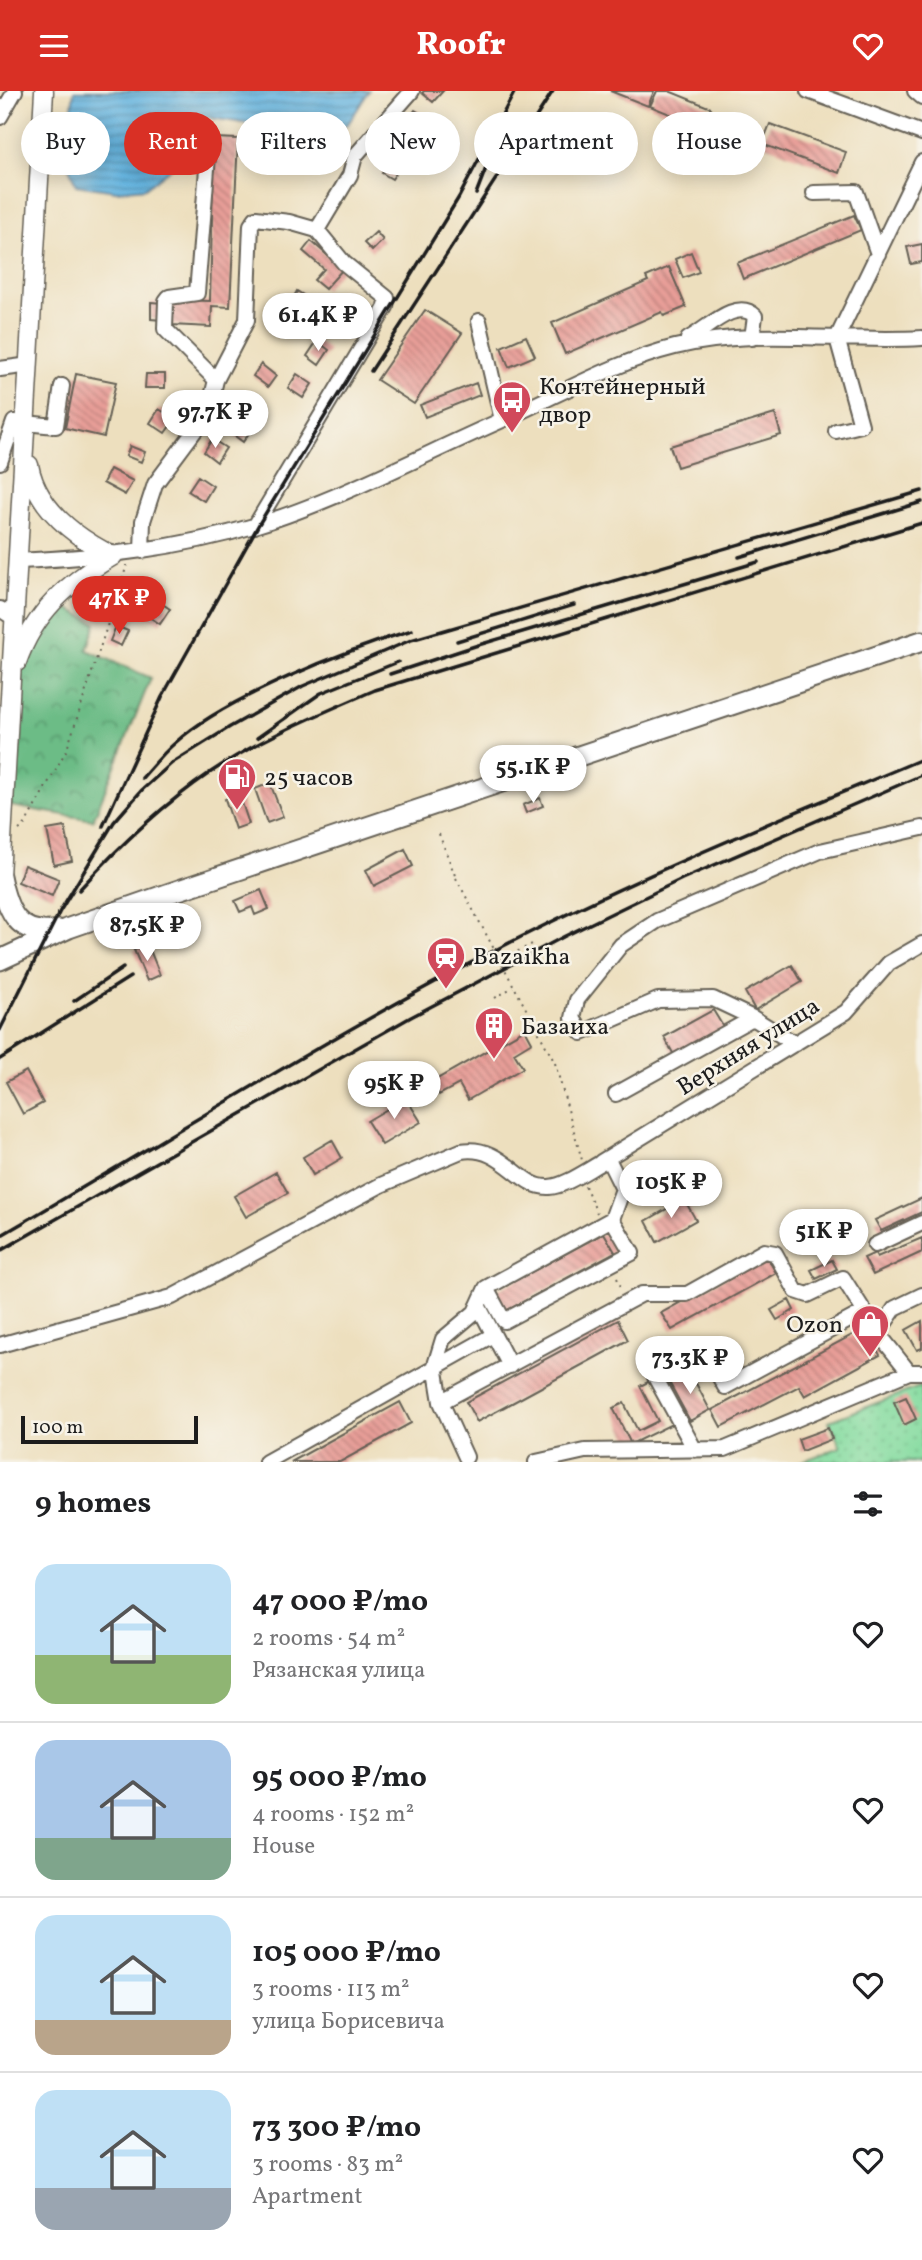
<!DOCTYPE html>
<html lang="en">
<head>
<meta charset="utf-8">
<style>
	body { margin:0; font-family:Vollkorn,serif; background:#f6f6f6; color:#202124; height:100vh; display:flex; flex-direction:column; font-size:26px; white-space:nowrap }
	* { box-sizing:border-box; margin:0 }
	p { font-size:23px; color:#757577 }
	.icon { flex:none; width:38px; height:38px; fill:none; stroke:currentColor; stroke-width:2; stroke-linecap:round; stroke-linejoin:round }
	.map { position:relative; height:1371px; overflow:hidden }
	.drawer { display:flex; flex-direction:column; background:#fff; flex:1 }
	.drawer>* { flex:none }
	.top-card { position:absolute; left:21px; top:21px; width:880px; height:63px; display:flex; gap:14px }
	.scale { position:absolute; left:21px; bottom:18px; width:177px; box-sizing:border-box; padding-left:7px; border:4px solid #1c1c1c; border-top:0; font-size:19px; line-height:24px; white-space:nowrap; color:#1c1c1c; -webkit-text-stroke:5px #f7f3e8; paint-order:stroke }
	.price { position:absolute; translate:-50% -60px; padding:0 16px; border-radius:24px; background:#fff; color:#222; font-size:23px; line-height:46px; filter:drop-shadow(0 2px 4px #0008) }
	.price::after { content:''; position:absolute; left:50%; top:42px; width:21px; height:16px; margin-left:-10px; background:inherit; clip-path:polygon(0 0,100% 0,50% 100%) }
	.price.selected { background:#d93025; color:#fff }
	ul { padding:0; list-style:none }
	li { display:flex; align-items:center; gap:21px; height:175px; padding:0 35px }
	li+li { border-top:2px solid #e0e0e0 }
	li span { display:grid; place-items:center; flex:none; width:196px; height:140px; border-radius:21px; color:#555 }
	li>.icon { margin-inline-start:auto }
	span .icon { width:84px; height:84px; fill:#fffc; stroke-width:1 }
	li b { font-size:30px }
	h2 { display:flex; justify-content:space-between; align-items:center; height:84px; padding:0 35px; font-size:30px }
	.tag { padding:0 24px; border-radius:32px; background:#fff; box-shadow:0 4px 18px #0003; font-size:24px; line-height:63px }
	.tag.selected { background:#d93025; color:#fff }
	header { display:flex; justify-content:space-between; align-items:center; height:91px; padding:0 35px; background:#d93025; color:#fff; font-size:32px; font-weight:800 }
	.map>svg:first-child { display:block }
</style>
</head>
<body>
<header><svg class="icon" aria-label="menu" viewBox="0 0 24 24"><path d="M4 6h16M4 12h16M4 18h16"/></svg>Roofr<svg class="icon" aria-label="heart" viewBox="0 0 24 24"><path d="M12 20l-8-8c-3-5 5-10 8-4 3-6 11-1 8 4z"/></svg></header>
<div class="map">
<svg width="922" height="1371" viewBox="0 0 922 1371">
	<defs>
		<pattern id="forest-crowns" width="20" height="18" patternUnits="userSpaceOnUse" patternTransform="scale(1.75)"><rect width="20" height="18" fill="#6cbc86"/><path d="M2 6a3 3 0 1 1 6 0M12 15a3 3 0 1 1 6 0" fill="none" stroke="#58986d"/></pattern>
		<pattern id="park-dots" width="8" height="8" patternUnits="userSpaceOnUse" patternTransform="scale(1.75)"><rect width="8" height="8" fill="#85dca0"/><path d="M2 2h.1M6 6h.1" fill="none" stroke="#72bc89" stroke-width="1.8" stroke-linecap="round"/></pattern>
		<pattern id="water-rules" width="6" height="5" patternUnits="userSpaceOnUse" patternTransform="scale(1.75)"><rect width="6" height="5" fill="#65b4df"/><path d="M0 2.5h6" fill="none" stroke="#5292b4"/></pattern>
		<pattern id="building-back-hatch" width="6" height="6" patternUnits="userSpaceOnUse" patternTransform="scale(1.75)"><rect width="6" height="6" fill="#e89e98"/><path d="M-1 5l2 2M0 0l6 6M5-1l2 2" fill="none" stroke="#bb807b"/></pattern>
	</defs>
	<rect width="100%" height="100%" fill="#f7f3e8"/>
	<filter id="ink" filterUnits="userSpaceOnUse"><feTurbulence type="fractalNoise" baseFrequency=".0143" numOctaves="2"/><feDisplacementMap in="SourceGraphic" scale="14" xChannelSelector="R" yChannelSelector="G"/><feConvolveMatrix kernelMatrix="1 2 1 2 8 2 1 2 1" color-interpolation-filters="sRGB"/></filter>
	<filter id="wash" filterUnits="userSpaceOnUse"><feTurbulence type="fractalNoise" baseFrequency=".00686" numOctaves="4" result="noise"/><feDisplacementMap in="SourceGraphic" scale="28" xChannelSelector="R" yChannelSelector="G"/><feGaussianBlur stdDeviation="1.57" result="paint"/><feColorMatrix in="noise" values="0 0 0 0 0 0 0 0 0 0 0 0 0 0 0 0 0 1.4 0 .05"/><feComposite in="paint" operator="in"/></filter>
	<g filter="url(#wash)">
		<rect width="100%" height="100%" fill="#eddfbe"/>
		<path fill="url(#forest-crowns)" stroke="#446c51" stroke-width="2" d="M63 515 96 532 87 559 151 587 93 729 11 715 16 588 39 534Z"/>
		<path fill="url(#park-dots)" stroke="#507c5e" stroke-width="2" d="M922 1295V1371H800L841 1356 829 1330Z"/>
		<path fill="url(#water-rules)" stroke="#40687e" stroke-width="2" d="M74 0H369L348 33 325 42 313 74H296L294 53 284 39 206 26 196 33 179 71 145 97 116 100 76 94 66 68Z"/>
		<g id="blocks">
			<path fill="url(#building-back-hatch)" d="M424 0H443L433 11 422 2Z
				M610 0H654L648 15Z
				M657 0H669L711 17 704 37 650 15Z
				M415 19 428 27 421 37 409 28Z
				M770 33 846 61 839 82 762 53Z
				M425 46 438 54 428 69 416 60Z
				M214 47 238 48 230 216 212 215 211 236 171 234 172 209 210 210Z
				M398 60 407 66 392 88 382 82Z
				M854 124 861 139 743 188 737 172Z
				M376 141 383 149 372 160 364 152Z
				M311 150 343 178 325 198 314 189 324 178 303 160Z
				M922 153V171L911 173 907 156Z
				M691 161 699 181 683 187 675 168Z
				M669 176 686 216 664 225 662 221 565 263 552 232 648 190 646 186Z
				M297 200 311 209 303 222 290 213Z
				M151 211 162 212 161 229 151 228Z
				M425 219 462 242 414 313 377 289Z
				M342 221 356 233 344 246 330 234Z
				M526 245 535 265 509 276 501 256Z
				M317 250 329 259 319 274 307 265Z
				M261 273 276 285 268 296 253 285Z
				M76 283 116 291 104 346 65 337Z
				M146 283H165V297H145Z
				M297 283 312 293 303 307 288 297Z
				M476 292 480 304 425 326 420 314Z
				M159 318 175 328 165 342 150 332Z
				M775 323 781 344 677 376 670 355Z
				M236 328 251 339 243 351 227 339Z
				M212 348 226 357 217 371 204 361Z
				M130 355 145 361 141 371 126 365Z
				M110 378 133 390 125 404 103 392Z
				M198 385 213 395 204 410 188 400Z
				M155 508 170 518 160 533 145 523Z
				M116 535 128 540 121 555 110 550Z
				M270 692 283 726 267 732 255 698Z
				M239 703 249 733 235 738 225 708Z
				M540 707 543 715 526 722 523 714Z
				M65 736 72 770 54 774 47 739Z
				M405 758 413 775 374 795 366 779Z
				M24 774 59 788 52 805 18 791Z
				M261 799 269 818 255 824 252 816 240 821 235 810Z
				M148 854 160 884 147 890 134 859Z
				M792 874 802 891 755 919 745 901Z
				M713 919 724 937 674 964 664 946Z
				M525 938 532 951 514 962 523 977 468 1009 459 993 439 1004 432 991Z
				M26 980 43 1012 23 1023 6 991Z
				M406 1007 421 1031 382 1054 367 1030Z
				M332 1049 342 1067 313 1084 303 1066Z
				M276 1081 288 1102 246 1126 234 1105Z
				M922 1107V1121L881 1140 875 1129Z
				M684 1108 696 1129 657 1151 646 1130Z
				M604 1142 615 1161 506 1220 496 1200Z
				M922 1147V1161L873 1184 864 1167 875 1162 877 1166Z
				M766 1164 776 1182 672 1239 661 1222Z
				M832 1169 837 1178 816 1188 811 1179Z
				M789 1209 794 1219 777 1229 771 1219Z
				M618 1229 628 1249 477 1331 466 1311Z
				M922 1230V1257L917 1259 906 1239Z
				M865 1237 880 1264 805 1305 799 1295 721 1336 712 1319Z
				M690 1281 710 1319 690 1330 669 1291Z
				M650 1290 672 1333 631 1353 613 1317 624 1312 638 1340 658 1330 640 1295Z
				M906 1306 916 1328 904 1334 894 1311Z
				M400 1311 411 1332 340 1371H291Z
				M828 1337 832 1348 802 1360 798 1348Z"/>
		</g>
	</g>
	<g filter="url(#ink)">
		<use href="#blocks" fill-opacity="0" stroke="#656055" stroke-width="2"/>
		<g fill="none" stroke-linecap="round" stroke-linejoin="round">
			<g stroke="#656055" stroke-width="18">
				<path id="minor" d="M808 0 922 42
					M915 0 922 6
					M0 26 15 0
					M814 102 856 101 878 163
					M317 139 350 84 355 65 412 0
					M479 230 502 329
					M688 248C706 239 736 206 755 225L752 247
					M0 278 30 274
					M216 289 247 229 251 134 256 127 289 131 317 139 344 172 387 207 386 216 255 435
					M836 340 861 334 837 247 922 71
					M0 371 14 331 56 335 62 295
					M142 460 143 430 155 393 208 322 216 289 165 238 166 210 169 206 197 202 209 53
					M18 470C99 466 178 458 257 434 336 410 423 364 500 330 557 305 614 271 675 256 755 236 840 252 922 247
					M0 518 14 527
					M753 927 713 908 658 909 582 942 573 927 577 909 621 854 657 830 820 760 922 737
					M616 1003 753 927 795 953
					M601 1071 846 921 889 872 922 853
					M875 1154 922 1132
					M486 1197 504 1230 632 1162 612 1128
					M478 1214 510 1275
					M878 1242 895 1217 922 1204
					M0 1254 172 1206 381 1094 461 1060C503 1053 519 1098 549 1096 567 1095 591 1076 608 1068L623 1098 612 1128 486 1197 475 1221 443 1248 435 1274 441 1311 466 1366
					M441 1311 642 1203H687L764 1160 775 1162 796 1200 808 1204 843 1187 878 1242 909 1281
					M695 1359 655 1286 705 1259 725 1296 864 1221
					M266 1371 493 1244
					M536 1371 585 1360 725 1358 909 1281H922"/>
			</g>
			<g stroke="#656055" stroke-width="21">
				<path id="major" d="M29 374C37 418 75 446 113 465
					M17 571C35 520 68 492 113 465
					M0 785 44 0"/>
			</g>
			<g stroke="#656055" stroke-width="23">
				<path id="highway" d="M0 785C7 819 17 847 59 839
					M0 869 69 837 167 803 922 550"/>
			</g>
			<path stroke="#656055" stroke-width="2" stroke-dasharray="2 5" stroke-linecap="butt" d="M19 739 24 735 67 658 127 474
				M439 743 456 787
				M499 870 534 852
				M495 907 513 896
				M555 972 582 1069
				M585 1095 597 1122
				M617 1187 622 1198"/>
			<use href="#minor" stroke="#fff" stroke-width="14"/>
			<use href="#major" stroke="#fff" stroke-width="18"/>
			<use href="#highway" stroke="#fff" stroke-width="19"/>
			<path stroke="#1c1c1c" stroke-width="3.5" d="M476 103 496 51
				M371 280 553 0
				M739 466 922 411
				M457 550 574 514
				M390 583 475 555 758 471
				M257 647 321 602 398 571
				M142 687C153 675 163 662 175 652 224 607 347 559 412 539
				M103 735 162 606 259 433 459 106 515 0
				M79 799C119 755 161 715 211 681 261 647 320 623 375 599L922 432
				M74 910 123 877
				M0 939 60 820 114 731 142 699 172 672 230 636 303 595 411 549 922 400
				M0 968 130 886
				M0 1145C178 1042 357 927 541 836 665 774 794 722 922 668
				M0 1160 411 926 565 845 682 788 922 684"/>
			<path stroke="#656055" stroke-width="2" stroke-dasharray="2 5" stroke-linecap="butt" d="M456 787 555 972"/>
		</g>
	</g>
	<defs>
		<g id="bus-pin" transform="scale(2.0125)"><path d="M0 17L-7.5 6A9.5 9.5 0 1 1 7.5 6Z" fill="#d1495b" stroke="#f7f3e8"/><path d="M-5-6H5V4H4V6H2V4H-2V6H-4V4H-5ZM-3.5-4V0h7V-4ZM-3.5 1.2v1.5H-2V1.2ZM2 1.2v1.5H3.5V1.2Z" fill="#fff"/></g>
		<g id="fuel-pin" transform="scale(2.0125)"><path d="M0 17L-7.5 6A9.5 9.5 0 1 1 7.5 6Z" fill="#d1495b" stroke="#f7f3e8"/><path d="M-5.5-6h7V0h2V4h1.3V-2.5L3-4.5l.8-.8L6-3V5H2.5V1h-1V6h-7ZM-4.2-4.7v3.2H.2V-4.7Z" fill="#fff"/></g>
		<g id="station-pin" transform="scale(2.0125)"><path d="M0 17L-7.5 6A9.5 9.5 0 1 1 7.5 6Z" fill="#d1495b" stroke="#f7f3e8"/><path d="M-3-6H3Q5-6 5-4V2Q5 4 3 4L4.5 6H3L1.5 4h-3L-3 6H-4.5L-3 4Q-5 4-5 2V-4Q-5-6-3-6ZM-3.5-4v3h7v-3ZM-3.5 1v1.5H-2V1ZM2 1v1.5H3.5V1Z" fill="#fff"/></g>
		<g id="building-pin" transform="scale(2.0125)"><path d="M0 17L-7.5 6A9.5 9.5 0 1 1 7.5 6Z" fill="#d1495b" stroke="#f7f3e8"/><path d="M-4-6H4V6H1V3H-1V6H-4ZM-2.5-4.3h1.7v1.8h-1.7ZM.8-4.3h1.7v1.8H.8ZM-2.5-1h1.7V.8h-1.7ZM.8-1h1.7V.8H.8Z" fill="#fff"/></g>
		<g id="shop-pin" transform="scale(2.0125)"><path d="M0 17L-7.5 6A9.5 9.5 0 1 1 7.5 6Z" fill="#d1495b" stroke="#f7f3e8"/><path d="M-5-2.5h2.3a2.7 3.5 0 0 1 5.4 0H5L5.5 6h-11ZM-1.5-2.5h3a1.5 2.3 0 0 0-3 0Z" fill="#fff"/></g>
	</defs>
	<g fill-rule="evenodd">
		<use href="#bus-pin" x="512" y="309"/>
		<use href="#fuel-pin" x="237" y="686"/>
		<use href="#station-pin" x="446" y="865"/>
		<use href="#building-pin" x="494" y="935"/>
		<use href="#shop-pin" x="870" y="1233"/>
	</g>
	<g text-anchor="middle" stroke-width="5" stroke-linejoin="round" paint-order="stroke">
		<g font-size="24" fill="#1c1c1c" stroke="#f7f3e8" text-anchor="start">
			<text x="539" y="303">Контейнерный<tspan x="539" dy="28">двор</tspan></text>
			<text x="264" y="694">25 часов</text>
			<text x="473" y="873">Bazaikha</text>
			<text x="521" y="943">Базаиха</text>
			<text x="843" y="1241" text-anchor="end">Ozon</text>
		</g>
		<g font-size="24" fill="#1c1c1c" stroke="#f7f3e8">
			<text transform="translate(748 955) rotate(-32)" y="8">Верхняя улица</text>
		</g>
	</g>
</svg>
<div class="scale">100 m</div>
<b class="price" style="left:318px;top:262px">61.4K ₽</b>
<b class="price" style="left:215px;top:359px">97.7K ₽</b>
<b class="price selected" style="left:119px;top:545px">47K ₽</b>
<b class="price" style="left:533px;top:714px">55.1K ₽</b>
<b class="price" style="left:147px;top:872px">87.5K ₽</b>
<b class="price" style="left:394px;top:1030px">95K ₽</b>
<b class="price" style="left:671px;top:1129px">105K ₽</b>
<b class="price" style="left:824px;top:1178px">51K ₽</b>
<b class="price" style="left:690px;top:1305px">73.3K ₽</b>
<div class="top-card">
<a class="tag">Buy</a>
<a class="tag selected">Rent</a>
<a class="tag">Filters</a>
<a class="tag">New</a>
<a class="tag">Apartment</a>
<a class="tag">House</a>
</div>
</div>
<section class="drawer">
<h2>9 homes<svg class="icon" aria-label="filters" viewBox="0 0 24 24"><path d="M4 7h16M4 17h16"/><circle cx="9" cy="7" r="2"/><circle cx="15" cy="17" r="2"/></svg></h2>
<ul>
<li><span style="background:linear-gradient(#bfe0f5 65%,#8fb573 0)"><svg class="icon" aria-label="home" viewBox="0 0 24 24"><path d="M3 11l9-7 9 7M6 9v11h12V9"/></svg></span><div><b>47 000 ₽/mo</b><p>2 rooms · 54 m²</p><p>Рязанская улица</p></div><svg class="icon" aria-label="heart" viewBox="0 0 24 24"><path d="M12 20l-8-8c-3-5 5-10 8-4 3-6 11-1 8 4z"/></svg></li>
<li><span style="background:linear-gradient(#a9c7e8 70%,#7fa58c 0)"><svg class="icon" aria-label="home" viewBox="0 0 24 24"><path d="M3 11l9-7 9 7M6 9v11h12V9"/></svg></span><div><b>95 000 ₽/mo</b><p>4 rooms · 152 m²</p><p>House</p></div><svg class="icon" aria-label="heart" viewBox="0 0 24 24"><path d="M12 20l-8-8c-3-5 5-10 8-4 3-6 11-1 8 4z"/></svg></li>
<li><span style="background:linear-gradient(#bfe0f5 75%,#b9a48a 0)"><svg class="icon" aria-label="home" viewBox="0 0 24 24"><path d="M3 11l9-7 9 7M6 9v11h12V9"/></svg></span><div><b>105 000 ₽/mo</b><p>3 rooms · 113 m²</p><p>улица Борисевича</p></div><svg class="icon" aria-label="heart" viewBox="0 0 24 24"><path d="M12 20l-8-8c-3-5 5-10 8-4 3-6 11-1 8 4z"/></svg></li>
<li><span style="background:linear-gradient(#bfe0f5 70%,#9aa5b1 0)"><svg class="icon" aria-label="home" viewBox="0 0 24 24"><path d="M3 11l9-7 9 7M6 9v11h12V9"/></svg></span><div><b>73 300 ₽/mo</b><p>3 rooms · 83 m²</p><p>Apartment</p></div><svg class="icon" aria-label="heart" viewBox="0 0 24 24"><path d="M12 20l-8-8c-3-5 5-10 8-4 3-6 11-1 8 4z"/></svg></li>
</ul>
</section>
</body>
</html>
